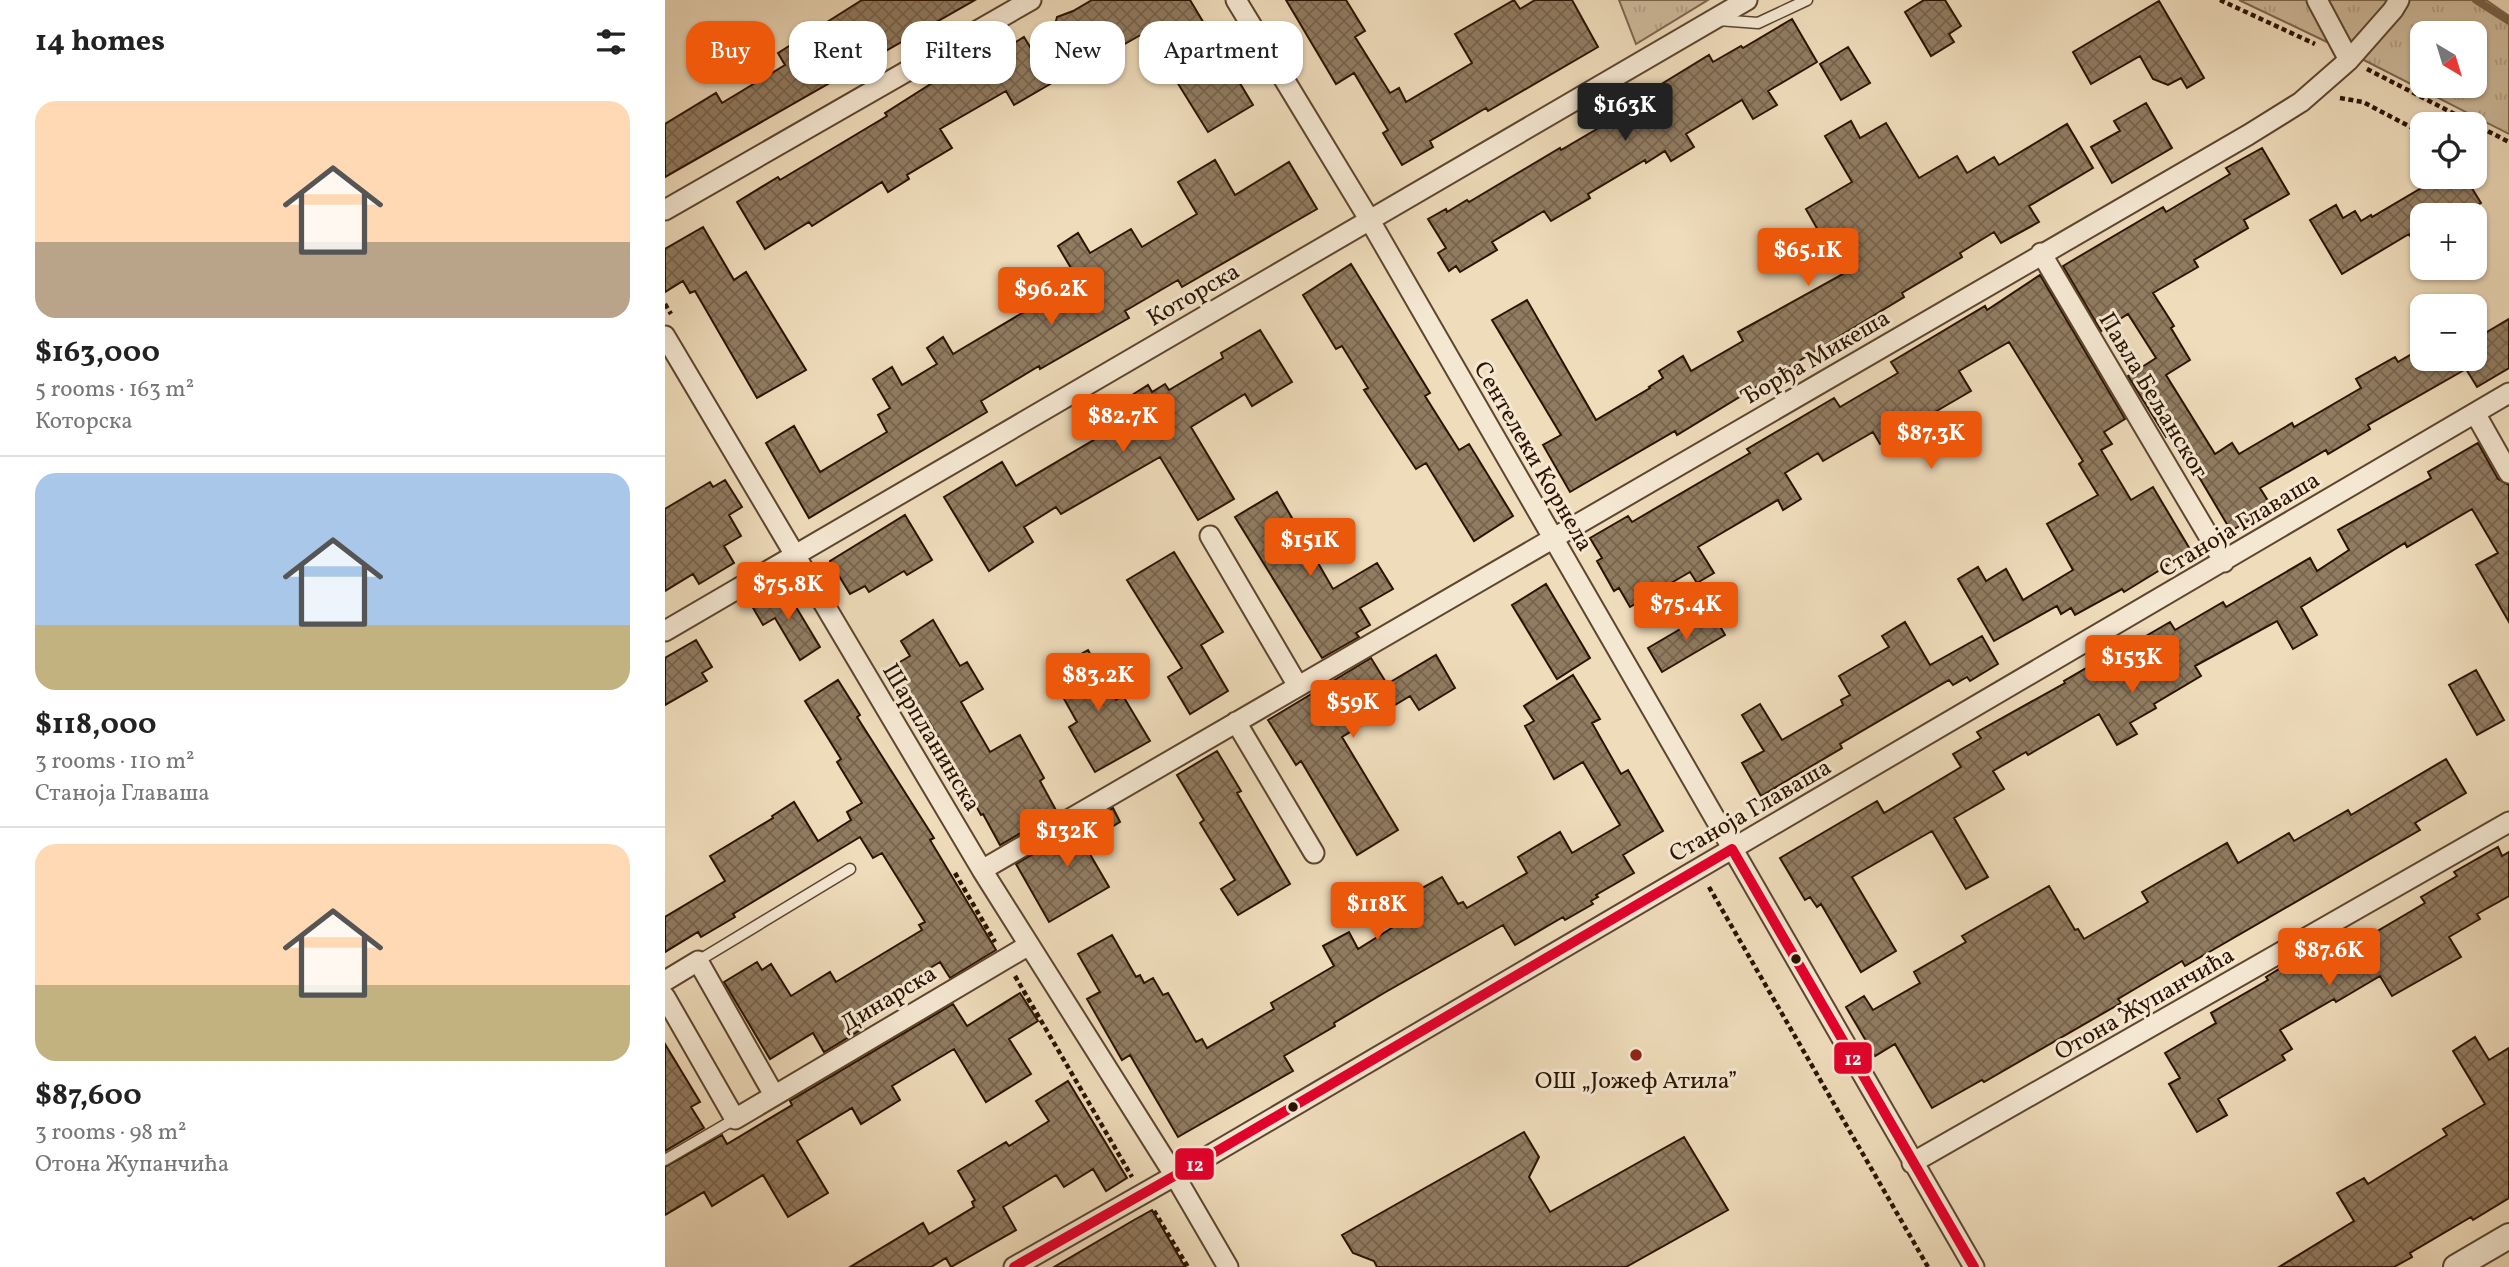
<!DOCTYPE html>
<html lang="en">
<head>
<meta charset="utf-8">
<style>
	body { margin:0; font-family:Vollkorn,serif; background:#f6f6f6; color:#222; height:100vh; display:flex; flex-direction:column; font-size:26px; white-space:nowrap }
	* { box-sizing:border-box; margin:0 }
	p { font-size:23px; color:#767676 }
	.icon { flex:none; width:38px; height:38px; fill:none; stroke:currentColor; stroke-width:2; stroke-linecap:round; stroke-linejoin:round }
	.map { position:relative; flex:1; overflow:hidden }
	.drawer { display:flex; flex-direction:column; background:#fff; width:665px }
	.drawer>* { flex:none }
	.banner { position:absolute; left:21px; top:21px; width:665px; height:63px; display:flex; gap:14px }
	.needle { width:46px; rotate:142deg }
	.tools { position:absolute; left:1745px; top:21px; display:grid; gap:14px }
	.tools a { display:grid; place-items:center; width:77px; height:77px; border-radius:14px; background:#fff; box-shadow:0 2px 5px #0004; font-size:35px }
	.price { position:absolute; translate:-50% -60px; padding:0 16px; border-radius:7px; background:#ea580c; color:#fff; font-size:23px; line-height:46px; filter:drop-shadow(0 2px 4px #0008) }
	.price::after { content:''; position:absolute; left:50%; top:42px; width:21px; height:16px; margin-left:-10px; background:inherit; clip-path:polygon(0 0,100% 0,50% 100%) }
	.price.current { background:#222; color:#fff }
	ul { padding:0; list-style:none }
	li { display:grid; align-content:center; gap:14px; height:371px; padding:0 35px }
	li+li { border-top:2px solid #e0e0e0 }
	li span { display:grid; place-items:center; height:217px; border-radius:21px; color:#555 }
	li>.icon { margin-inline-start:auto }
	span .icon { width:126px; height:126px; fill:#fffc; stroke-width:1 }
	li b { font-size:30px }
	h2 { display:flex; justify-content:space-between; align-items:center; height:84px; padding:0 35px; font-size:30px }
	.tag { padding:0 24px; border-radius:21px; background:#fff; box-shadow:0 2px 5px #0004; font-size:24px; line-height:63px }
	.tag.current { background:#ea580c; color:#fff }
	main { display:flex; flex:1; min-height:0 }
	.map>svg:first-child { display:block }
</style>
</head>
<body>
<main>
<section class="drawer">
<h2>14 homes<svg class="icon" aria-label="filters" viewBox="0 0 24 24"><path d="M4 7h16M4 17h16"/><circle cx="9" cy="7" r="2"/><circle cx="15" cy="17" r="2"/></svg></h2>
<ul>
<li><span style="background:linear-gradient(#ffd9b3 65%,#b9a48a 0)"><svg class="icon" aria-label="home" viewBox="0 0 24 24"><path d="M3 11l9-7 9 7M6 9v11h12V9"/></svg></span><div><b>$163,000</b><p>5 rooms · 163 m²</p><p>Которска</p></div></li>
<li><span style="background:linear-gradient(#a9c7e8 70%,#c2b280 0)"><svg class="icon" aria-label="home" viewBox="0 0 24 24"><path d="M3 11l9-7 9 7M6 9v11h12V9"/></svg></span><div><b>$118,000</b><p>3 rooms · 110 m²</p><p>Станоја Главаша</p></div></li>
<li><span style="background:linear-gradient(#ffd9b3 65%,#c2b280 0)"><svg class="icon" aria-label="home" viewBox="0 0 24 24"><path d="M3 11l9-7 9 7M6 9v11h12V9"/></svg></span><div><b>$87,600</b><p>3 rooms · 98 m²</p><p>Отона Жупанчића</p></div></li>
</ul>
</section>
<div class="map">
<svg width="1844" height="1267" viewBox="0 0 1844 1267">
	<defs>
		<pattern id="grass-tufts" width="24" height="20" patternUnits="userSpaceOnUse" patternTransform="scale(1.75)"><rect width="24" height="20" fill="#ceba9b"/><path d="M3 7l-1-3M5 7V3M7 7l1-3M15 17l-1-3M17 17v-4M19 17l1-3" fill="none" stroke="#b19f84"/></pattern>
		<pattern id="building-cross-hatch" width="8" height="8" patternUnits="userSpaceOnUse" patternTransform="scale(1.75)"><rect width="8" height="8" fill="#917c61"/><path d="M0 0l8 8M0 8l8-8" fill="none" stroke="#77644e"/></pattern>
	</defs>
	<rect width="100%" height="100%" fill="#efdcbb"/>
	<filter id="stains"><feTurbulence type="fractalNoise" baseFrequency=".00286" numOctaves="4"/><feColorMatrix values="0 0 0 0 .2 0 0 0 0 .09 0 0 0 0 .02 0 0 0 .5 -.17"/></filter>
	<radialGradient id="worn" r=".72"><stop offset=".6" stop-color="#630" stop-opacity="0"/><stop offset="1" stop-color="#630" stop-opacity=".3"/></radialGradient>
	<path fill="url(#grass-tufts)" stroke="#7d664e" stroke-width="2" fill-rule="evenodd" d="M954 0H1043L971 44Z
		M1574 0H1821L1844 16V134L1689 55ZM1757 33H1810V86H1757Z"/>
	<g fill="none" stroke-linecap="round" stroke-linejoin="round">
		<path stroke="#79634a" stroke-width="8" d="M1811 0 1844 21"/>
	</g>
	<path fill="url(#building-cross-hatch)" stroke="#2c1300" stroke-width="2" d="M197 0H310L0 177V124L51 93 57 103 120 65 113 53Z
		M427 0H525L588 105 543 132 481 32 426 63 412 41 387 37 392 17 408 11Z
		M621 0H681L700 31 690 37 725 93 734 88 741 102 807 63 790 34 849 0 855 9 870 0H907L933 47 823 111 821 108 765 141 768 147 737 165 718 133 723 130 689 73 671 84Z
		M1259 0H1280L1296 26 1284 34 1289 42 1266 56 1240 12Z
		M1494 1 1539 78 1522 88 1516 78 1503 85 1488 79 1475 56 1426 84 1408 52Z
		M1127 19 1152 62 1103 91 1112 105 1088 119 1077 100 1021 134 1029 147 1006 161 1000 151 981 163 980 160 923 194 925 198 886 221 879 211 827 242 832 250 795 272 791 266 784 271 773 253 781 248 763 219 781 209 782 212 802 200 804 202 895 148 896 150 954 116 974 102 972 99 1044 55 1048 62 1076 46 1078 48Z
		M359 37 387 83 349 105 341 91 275 129 287 148 242 175 244 179 223 192 217 182 147 226 144 222 100 249 72 202 113 177 115 180 222 116 220 113 302 61 307 69Z
		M1183 47 1205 83 1176 100 1155 64Z
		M1481 103 1507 148 1447 183 1426 147 1455 131 1449 121Z
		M1186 121 1195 138 1221 123 1254 178 1292 156 1302 173 1329 157 1334 165 1402 124 1428 168 1364 206 1374 222 1336 243 1329 232 1295 253 1297 257 1237 293 1239 297 1012 435 1010 431 905 492 878 445 896 435 827 320 862 300 931 420 985 388 984 387 998 378 994 371 1018 356 1026 371 1078 341 1073 332 1178 274 1141 209 1187 182 1160 136Z
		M1597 148 1624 194 1579 220 1583 228 1529 260 1533 267 1488 293 1509 326 1506 328 1525 360 1501 375 1550 454 1567 443 1574 454 1627 423 1629 427 1696 388 1691 379 1730 357 1733 362 1757 348V359H1810V339L1844 319V368L1812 387 1801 369 1703 425 1705 429 1663 454 1661 450 1595 488 1605 504 1586 515 1588 518 1566 531 1515 445 1511 448 1503 436 1501 437 1463 376 1491 358 1463 314 1436 331 1398 266 1498 207 1501 212 1565 174 1561 168Z
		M550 160 570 195 624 162 652 209 517 287 513 280 460 311 464 318 375 369 374 366 316 401 322 412 144 518 101 443 129 426 155 472 222 432 213 415 225 408 208 379 227 367 237 385 272 364 262 348 278 337 288 354 413 280 393 246 413 233 425 253 466 229 477 247 532 214 513 182Z
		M1775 177H1800L1816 203 1796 215H1757V256L1744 234 1677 274 1645 220 1671 205 1678 218 1690 211 1696 221 1706 215 1707 217Z
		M38 227 69 280 81 272 141 370 92 398 30 291 25 293 18 281 0 292V249Z
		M686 264 765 393 760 396 794 450 804 444 848 516 809 541 761 463 751 469 699 390 703 388 677 346 671 349 638 295Z
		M1375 275 1460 419 1439 432 1447 444 1436 450 1466 500 1488 487 1526 551 1459 592 1457 589 1410 615 1406 608 1396 614 1392 606 1329 641 1293 579 1313 567 1321 581 1341 569 1358 600 1408 570 1382 524 1433 495 1414 464 1418 461 1344 342 1294 371 1306 391 1215 444 1208 432 1158 461 1153 453 1120 473 1136 499 1118 510 1113 500 1033 547 1049 573 1032 583 1025 572 965 607 954 588 949 591 932 561 937 558 925 538 963 516 967 522 1085 453 1082 449 1169 398 1175 407 1233 373 1226 362 1320 306 1322 310Z
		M595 330 627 382 587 406 580 394 526 427 569 499 533 520 495 457 396 514 391 507 359 527 368 542 324 571 279 497 337 462 351 486 464 419 458 409 470 401 467 395 483 385 487 392 500 384 504 390 558 358 556 353Z
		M1813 443 1833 479 1844 485V622L1811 565 1833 553 1807 509 1742 547 1740 543 1636 607 1652 635 1628 649 1612 621 1530 666 1536 676 1489 704 1491 708 1465 723 1472 734 1452 745 1434 714 1363 755 1361 752 1328 771 1339 789 1289 818 1323 877 1301 889 1267 831 1187 877 1231 951 1196 972 1156 904 1152 907 1145 897 1140 900 1115 858 1212 801 1219 813 1296 767 1288 754 1316 738 1312 732 1400 683 1399 681 1461 645 1462 647 1505 622 1510 630 1558 602 1561 607 1645 558 1652 571 1684 550 1673 530 1766 478 1763 472Z
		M60 480 77 507 64 515 76 536 59 546 69 563 34 584 28 574 0 591V509L45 482 48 487Z
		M612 492 668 589 712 563 728 589 695 608 705 625 691 633 694 637 657 658 570 517Z
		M240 515 267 560 242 575 239 571 204 592 200 586 185 594 165 561Z
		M509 552 558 632 536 645 563 691 525 714 503 677 517 668 462 580Z
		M881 584 925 658 892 679 847 605Z
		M119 587 155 647 135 660 110 618 98 625 87 606Z
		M1046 611 1060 635 997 672 983 648Z
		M268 620 295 666 302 662 318 689 296 702 325 752 355 735 379 778 375 781 392 812 335 845 318 814 316 815 264 721 256 725 223 669 245 656 236 641Z
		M1240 622 1265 665 1317 636 1333 664 1305 681 1302 677 1288 685 1284 680 1175 744 1177 748 1096 796 1077 763 1099 751 1077 715 1095 704 1117 740 1178 705 1176 700 1185 695 1174 676 1224 647 1217 636Z
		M31 640 47 667 37 673 42 681 0 705V658Z
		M423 650 451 700 458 696 485 741 430 772 404 727 412 722 384 672Z
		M771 655 790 688 754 710 745 696 677 737 733 830 692 855 636 761 631 765 603 720 706 658 722 684Z
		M1811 670 1839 720 1812 735 1784 685Z
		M908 675 935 719 927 723 956 774 963 770 998 831 958 855 969 873 931 895 933 897 926 901 928 904 900 920 898 917 850 945 838 925 719 993 669 1023 670 1026 619 1056 628 1071 513 1137 465 1055 457 1060 422 999 435 992 413 954 447 935 471 977 475 975 479 983 488 978 498 995 503 993 531 1042 537 1039 542 1048 609 1009 606 1003 669 966 658 946 684 932 693 949 757 909 748 893 777 877 793 904 798 902 802 908 862 873 853 857 895 832 907 853 955 825 918 762 889 779 860 726 869 721 859 706Z
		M173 680 195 715 192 717 269 838 265 840 331 950 285 978 275 962 190 1014 199 1028 159 1052 148 1033 105 1059 59 982 92 962 97 970 106 964 126 996 165 972 171 982 257 930 254 925 260 922 217 853 208 858 195 837 68 914 70 917 36 937 33 932 0 952V917L60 881 45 856 108 818 107 816 129 802 153 841 186 820 182 812 197 803 172 762 176 759 140 701Z
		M552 751 576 791 572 793 625 884 573 915 556 889 570 880 535 823 539 820 512 775Z
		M1781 759 1801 793 1750 823 1755 830 1520 966 1517 961 1453 999 1456 1003 1319 1082 1317 1080 1267 1108 1230 1044 1210 1056 1181 1007 1199 996 1208 1010 1255 983 1249 972 1301 942 1297 936 1384 886 1410 930 1413 929 1419 939 1483 902 1477 892 1562 843 1573 863 1624 833 1629 841 1683 810 1686 815Z
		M448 808 455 822 419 844 444 887 384 922 351 864Z
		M1833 847 1837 856 1844 852V896L1812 914 1815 919 1784 937 1796 957 1727 996 1715 976 1671 1002 1669 999 1615 1030 1627 1049 1617 1055 1620 1060 1553 1099 1562 1115 1532 1132 1504 1084 1515 1078 1500 1053 1551 1023 1546 1013 1603 980 1601 977 1627 961 1629 964 1679 936 1685 947 1760 903 1756 897 1792 876 1789 872Z
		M355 993 373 1021 344 1039 366 1074 321 1102 289 1049 227 1086 235 1100 196 1124 187 1108 132 1141 163 1193 123 1217 98 1175 47 1206 39 1192 0 1215V1167L57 1135 62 1144 127 1105 125 1101 288 1004 302 1026Z
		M1810 1037 1824 1060 1844 1048V1198L1808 1220 1806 1217 1745 1253 1747 1257 1729 1267H1614L1689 1221 1672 1193 1699 1178 1703 1184 1782 1135 1778 1129 1820 1104 1788 1051Z
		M0 1044 35 1102 26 1107 39 1128 0 1151Z
		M403 1081 462 1178 441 1191 428 1169 399 1187 391 1175 338 1207 351 1230 286 1267 281 1258 266 1267H185L258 1223 264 1234 309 1207 307 1202 310 1200 293 1171 341 1142 344 1146 384 1121 371 1101Z
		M859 1132 874 1157 864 1177 885 1212 1019 1137 1063 1210 961 1267H712L709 1261 688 1253 677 1235Z
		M487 1210 520 1267H389L469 1220Z"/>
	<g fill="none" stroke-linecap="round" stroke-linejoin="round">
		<g stroke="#5d452f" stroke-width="13">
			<path id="service" d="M1053 20 1093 23 1142 0
				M33 961 185 869
				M0 1160 70 1119"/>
		</g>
		<g stroke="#5d452f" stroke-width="23">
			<path id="minor" d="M571 0 704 219 1309 1267
				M1652 0 1684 60
				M0 210 366 0
				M1376 253 1559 562
				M0 336 317 870 510 1176 563 1267
				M1810 413 1844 473
				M545 536 633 686
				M0 631 1082 0
				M571 722 649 853
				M317 870 1583 135 1636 102 1684 60 1728 10 1734 0
				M0 981 33 961 109 1095
				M0 997 70 1119 364 945
				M1247 1163 1844 822
				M349 1267 518 1171 1844 393"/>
		</g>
		<g stroke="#5d452f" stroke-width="28">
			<path id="tertiary" d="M1791 1267 1844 1236"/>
		</g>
		<path stroke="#2c1300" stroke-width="4.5" stroke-dasharray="5 3.5" stroke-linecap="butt" d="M1555 0 1650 44
			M1702 69 1844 142
			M1675 98 1698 102 1757 133
			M0 304 6 314
			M290 873 330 942
			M1044 887 1263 1267
			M350 976 467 1177
			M489 1211 523 1267"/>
		<use href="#service" stroke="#f5e8d3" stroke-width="10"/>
		<use href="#minor" stroke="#f5e8d3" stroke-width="19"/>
		<use href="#tertiary" stroke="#f5e8d3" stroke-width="24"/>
		<g stroke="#f5e8d3" stroke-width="16">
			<path id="bus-1" d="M1067 849 1309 1267
				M349 1267 518 1171 1067 849"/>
		</g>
		<use href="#bus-1" stroke="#e4002b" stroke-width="10"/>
	</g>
	<g fill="#2c1300" stroke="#f5e8d3" stroke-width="2.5">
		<circle cx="1131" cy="959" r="6"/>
		<circle cx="628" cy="1107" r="6"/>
	</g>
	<circle fill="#8f2418" stroke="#f5e8d3" stroke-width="2.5" cx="971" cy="1055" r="7"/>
	<g text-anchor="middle" stroke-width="6" stroke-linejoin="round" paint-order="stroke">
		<g font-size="24" fill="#2c1300" stroke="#f5e8d3">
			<text transform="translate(528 294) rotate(-30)" y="8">Которска</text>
			<text transform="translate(1150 357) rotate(-30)" y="8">Ђорђа Микеша</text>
			<text transform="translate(1489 395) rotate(59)" y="8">Павла Бељанског</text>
			<text transform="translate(869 456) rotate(60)" y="8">Сентелеки Корнела</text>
			<text transform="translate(1574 524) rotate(-31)" y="8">Станоја Главаша</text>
			<text transform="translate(267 737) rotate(59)" y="8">Шарпланинска</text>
			<text transform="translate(1085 810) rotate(-30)" y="8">Станоја Главаша</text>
			<text transform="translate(223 998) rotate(-31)" y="8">Динарска</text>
			<text transform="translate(1479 1003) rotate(-30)" y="8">Отона Жупанчића</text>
		</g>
		<g font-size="24" fill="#2c1300" stroke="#f5e8d3">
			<text x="971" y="1088">ОШ „Јожеф Атила”</text>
		</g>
	</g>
	<g stroke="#f5e8d3" stroke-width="2.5">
		<rect x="1168" y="1041" width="40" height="34" rx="7" fill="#e4002b"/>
		<rect x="509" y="1147" width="41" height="34" rx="7" fill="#e4002b"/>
	</g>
	<g font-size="19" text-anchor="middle" font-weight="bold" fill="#fff">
		<text x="1188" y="1065">12</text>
		<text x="530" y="1171">12</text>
	</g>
	<rect width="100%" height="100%" filter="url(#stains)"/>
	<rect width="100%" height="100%" fill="url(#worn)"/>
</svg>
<div class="tools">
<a><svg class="needle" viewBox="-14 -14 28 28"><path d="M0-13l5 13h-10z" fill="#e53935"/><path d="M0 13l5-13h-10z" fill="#767676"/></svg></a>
<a><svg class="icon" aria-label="locate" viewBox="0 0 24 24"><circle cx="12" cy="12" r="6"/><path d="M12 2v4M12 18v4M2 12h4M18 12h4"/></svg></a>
<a>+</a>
<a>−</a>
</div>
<b class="price current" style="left:960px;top:143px">$163K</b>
<b class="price" style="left:1143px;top:288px">$65.1K</b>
<b class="price" style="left:386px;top:327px">$96.2K</b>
<b class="price" style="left:458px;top:454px">$82.7K</b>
<b class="price" style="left:1266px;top:471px">$87.3K</b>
<b class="price" style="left:645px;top:578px">$151K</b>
<b class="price" style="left:123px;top:622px">$75.8K</b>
<b class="price" style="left:1021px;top:642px">$75.4K</b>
<b class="price" style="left:1467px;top:695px">$153K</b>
<b class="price" style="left:433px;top:713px">$83.2K</b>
<b class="price" style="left:688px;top:740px">$59K</b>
<b class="price" style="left:402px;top:869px">$132K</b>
<b class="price" style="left:712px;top:942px">$118K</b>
<b class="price" style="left:1664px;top:988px">$87.6K</b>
<div class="banner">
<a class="tag current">Buy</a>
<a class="tag">Rent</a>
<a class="tag">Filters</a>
<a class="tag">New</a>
<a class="tag">Apartment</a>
</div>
</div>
</main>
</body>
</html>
